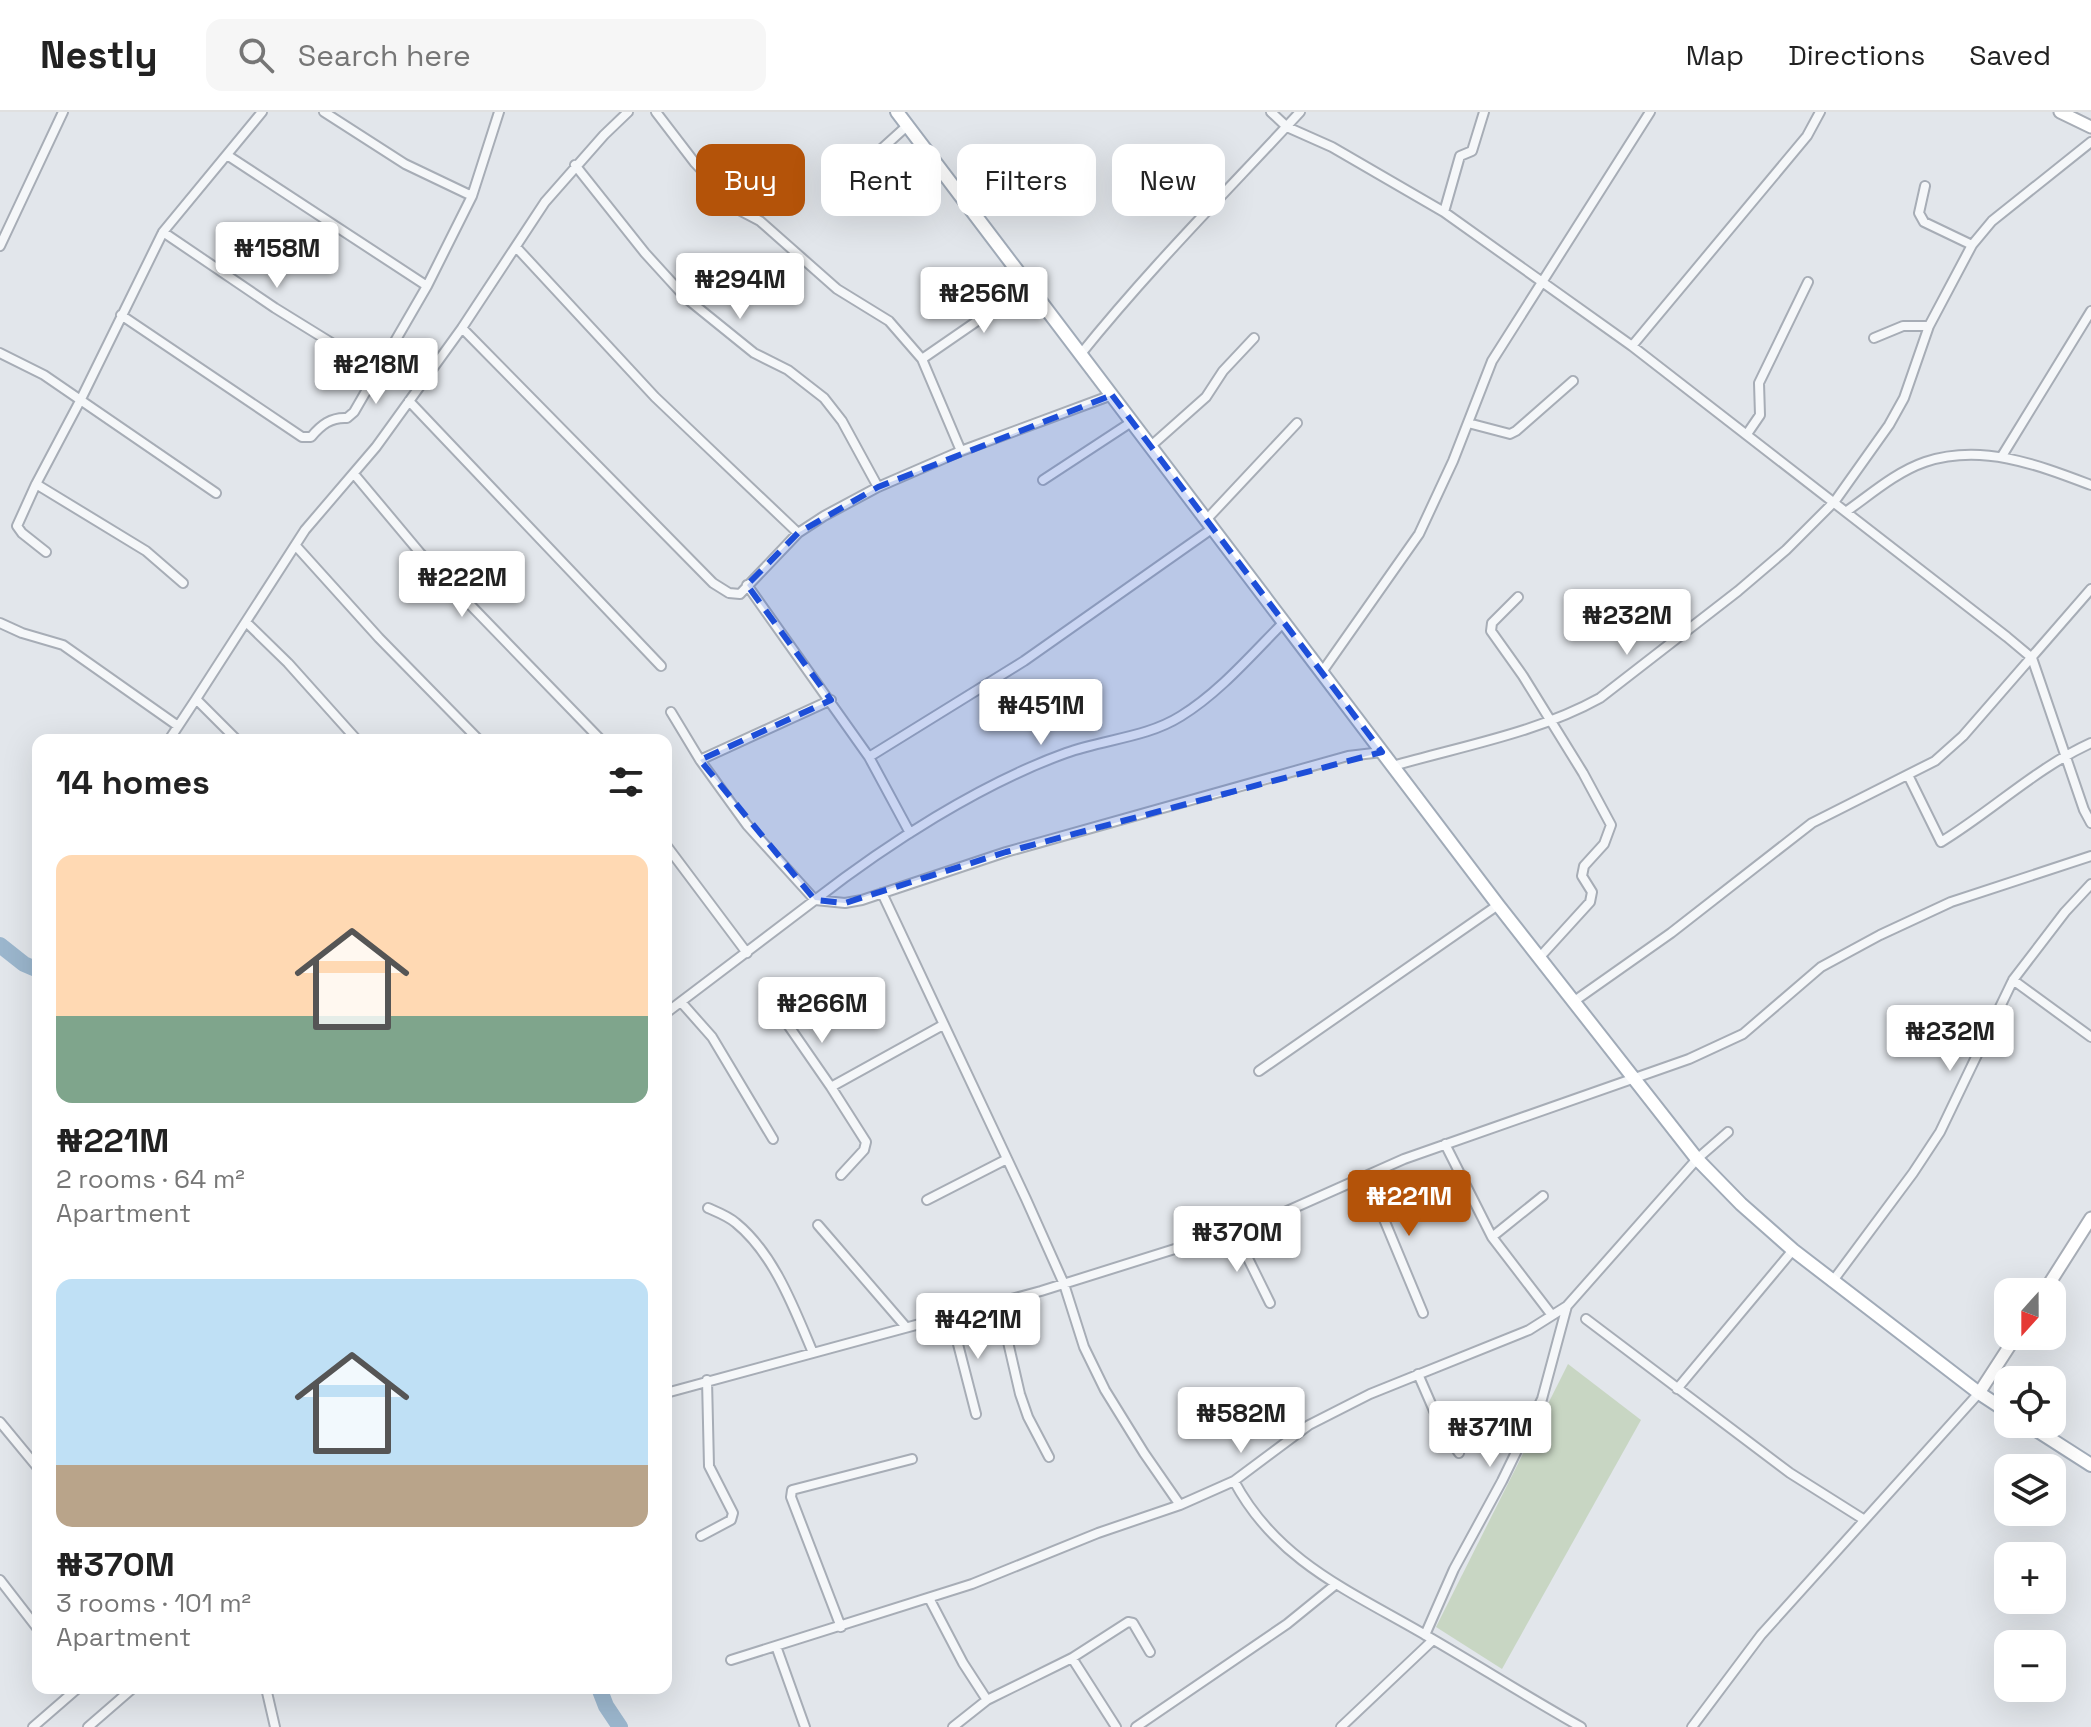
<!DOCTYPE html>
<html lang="en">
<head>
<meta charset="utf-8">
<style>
	body { margin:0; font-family:"Space Grotesk",sans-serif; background:#f6f6f6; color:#222; height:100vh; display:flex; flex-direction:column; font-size:30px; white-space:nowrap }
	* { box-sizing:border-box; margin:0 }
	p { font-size:26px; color:#767676 }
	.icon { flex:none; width:44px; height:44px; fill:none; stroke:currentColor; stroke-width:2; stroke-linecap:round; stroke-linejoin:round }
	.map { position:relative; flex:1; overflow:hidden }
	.drawer { position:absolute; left:32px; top:622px; width:640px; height:960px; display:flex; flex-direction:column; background:#fff; border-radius:16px; box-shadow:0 8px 32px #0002 }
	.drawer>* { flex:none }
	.hud { position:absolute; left:696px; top:32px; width:760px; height:72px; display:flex; gap:16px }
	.needle { width:52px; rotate:201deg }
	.buttons { position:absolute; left:1994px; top:1166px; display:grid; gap:16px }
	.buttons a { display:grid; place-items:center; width:72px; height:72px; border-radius:16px; background:#fff; box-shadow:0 8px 32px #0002; font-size:40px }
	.price { position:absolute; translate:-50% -68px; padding:0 18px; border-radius:8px; background:#fff; color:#222; font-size:26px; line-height:52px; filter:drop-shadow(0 2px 4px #0008) }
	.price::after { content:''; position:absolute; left:50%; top:48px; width:24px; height:18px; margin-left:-12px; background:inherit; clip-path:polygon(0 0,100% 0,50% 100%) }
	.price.on { background:#b45309; color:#fff }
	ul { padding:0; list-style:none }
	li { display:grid; align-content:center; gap:16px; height:424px; padding:0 24px }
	li span { display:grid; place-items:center; height:248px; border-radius:16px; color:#555 }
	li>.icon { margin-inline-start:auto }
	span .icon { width:144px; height:144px; fill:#fffc; stroke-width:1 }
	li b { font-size:34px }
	h2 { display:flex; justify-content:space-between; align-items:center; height:96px; padding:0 24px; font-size:34px }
	.pill { padding:0 28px; border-radius:16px; background:#fff; box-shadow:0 8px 32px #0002; font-size:28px; line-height:72px }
	.pill.on { background:#b45309; color:#fff }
	header { display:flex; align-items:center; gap:48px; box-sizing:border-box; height:112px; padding:0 40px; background:#fff; border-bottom:2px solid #e0e0e0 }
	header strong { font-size:38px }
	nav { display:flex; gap:44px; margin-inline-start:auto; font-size:28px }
	.search { width:560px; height:72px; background:#f6f6f6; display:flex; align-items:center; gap:20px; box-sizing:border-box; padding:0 28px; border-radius:16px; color:#767676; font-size:30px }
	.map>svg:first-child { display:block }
</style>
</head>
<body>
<header>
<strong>Nestly</strong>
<div class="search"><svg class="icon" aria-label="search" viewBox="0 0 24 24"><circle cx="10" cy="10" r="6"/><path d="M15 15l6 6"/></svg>Search here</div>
<nav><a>Map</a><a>Directions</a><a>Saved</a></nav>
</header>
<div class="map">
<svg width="2091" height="1615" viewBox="0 0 2091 1615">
	<rect width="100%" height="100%" fill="#e2e6eb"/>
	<path fill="#c8d6c3" d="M1568 1252 1641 1308 1502 1557 1436 1515Z"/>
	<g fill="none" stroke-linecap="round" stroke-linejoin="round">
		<path stroke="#9bb6cd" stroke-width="16" d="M0 833 24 852 38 858
			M599 1576 606 1594 620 1615"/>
		<g stroke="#a7adb6" stroke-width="12">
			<path id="street" d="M324 0 405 52 472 84
				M656 0 695 51 739 98 760 109 837 177 889 209 922 247 961 339
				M1271 0 1287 15 1332 35 1444 100 1632 234 2007 525 2032 546 2084 698 2091 711
				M227 43 427 174
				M575 53 645 141 686 186 754 241 788 258 824 286 842 309 878 375
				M845 70 908 13
				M1925 74 1919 101 1924 110 1972 133
				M1444 100 1460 44 1472 39 1484 0
				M163 120 275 196 377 259
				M0 134 63 0
				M516 135 655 285 798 421
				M121 203 302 325H311C321 313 331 305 347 306L354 300 427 174 472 84 499 0
				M462 216 713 471 729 481 740 482 798 421 824 404 878 375 961 339 1112 283
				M1874 226 1903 214H1929
				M1632 234 1807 24 1820 0
				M0 241 44 263 216 381
				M1080 243C1150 156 1225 81 1300 0
				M922 247 1028 174
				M409 289 661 554
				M1468 311 1510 322 1516 319 1573 269
				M1747 322 1760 303 1759 271 1808 170
				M1152 333 1206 285 1223 259 1254 226
				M2002 344 2091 199
				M354 362 421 442 601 628
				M1043 368 1133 309
				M36 372 17 414 22 421 46 440
				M1847 399C1871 382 1896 360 1925 350 1982 331 2038 353 2091 373
				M1207 407 1297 311
				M296 434 379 526 479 628
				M183 471 146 439 36 372 81 287 163 120 262 0
				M747 473 869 645 910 721
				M1518 485 1492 511 1491 519 1523 564 1583 661 1611 713 1604 732 1584 754 1582 764 1592 780 1590 790 1539 846
				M246 510 288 551 357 628
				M0 511 22 521 63 533 178 614
				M1322 560 1419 422 1453 349 1492 249 1650 0
				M671 600 700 648 747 713 815 788C887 732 980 672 1066 641 1104 627 1146 626 1181 604 1220 580 1252 542 1284 510
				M169 628 196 587
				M237 628 196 587 305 418 376 335 462 216 545 90 604 23 628 0
				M869 645 1024 549 1213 416
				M700 648 831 588
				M1393 654C1462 634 1537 621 1600 586L1738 479 1786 438 1835 389 1889 313 1904 286 1929 214 1972 133 1992 109 2091 30
				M1908 663 1941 730C1992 699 2036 656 2091 631
				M666 733 747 841
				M882 781 1026 1087 1064 1172 1084 1235 1105 1278 1144 1341 1180 1393
				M2013 868 2091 925
				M681 890 712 925 773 1027
				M1573 890 1671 821 1812 711 1935 649 1963 624 2091 477
				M666 901 815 788 845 791 862 788 1006 740 1348 644 1382 640
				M786 910 831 975
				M1259 959 1498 793
				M1445 1032 1492 1125 1551 1202
				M841 1063 864 1038 866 1030 831 975 943 913
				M1366 1064 1423 1201
				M927 1088 1007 1047
				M708 1096C717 1100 728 1104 736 1111 774 1142 794 1196 813 1241
				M818 1113 906 1215
				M1234 1118 1270 1191
				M1492 1125 1543 1084
				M1832 1170 1913 1061 1940 1020 2013 868 2065 800 2091 772
				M999 1191 1020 1282 1028 1305 1049 1345
				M951 1205 976 1302
				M1586 1207 1790 1361 1863 1407
				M1418 1262 1442 1317 1459 1341
				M1677 1277 1793 1138
				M666 1281 1041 1179 1267 1108 1404 1047 1689 947 1743 922 1821 855 1880 823 1951 790 2091 744
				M0 1310 38 1356
				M1234 1369C1277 1450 1352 1480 1427 1524 1479 1554 1529 1586 1581 1615
				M701 1424 731 1408 733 1401 709 1354 707 1268
				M0 1468 38 1517
				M929 1486 963 1551 987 1588 953 1615
				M841 1515 791 1385 792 1378 912 1347
				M1425 1523 1454 1457 1502 1369 1542 1287 1567 1194
				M776 1534 805 1615
				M1072 1546 1116 1615
				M731 1548 972 1472 1098 1421 1180 1393 1234 1369 1309 1313 1370 1282 1529 1218 1567 1194 1697 1047 1728 1020
				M266 1576 275 1615
				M987 1588 1072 1546 1128 1510 1133 1511 1150 1540
				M33 1615 78 1576
				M88 1615 133 1576
				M1136 1615 1287 1512 1335 1473
				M1341 1615 1433 1528
				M1692 1615 1761 1523 1979 1281"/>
		</g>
		<g stroke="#a7adb6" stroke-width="15">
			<path id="secondary" d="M2060 0 2091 15
				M2044 1180 2091 1106
				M1979 1281 2016 1224"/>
		</g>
		<g stroke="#a1abb8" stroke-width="16">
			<path id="primary" d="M897 0 1498 793 1697 1047 1741 1092 1793 1138 1979 1281 2008 1300
				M2027 1312 2091 1353"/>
		</g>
		<use href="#street" stroke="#f5f7f9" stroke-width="8"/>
		<use href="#secondary" stroke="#fff" stroke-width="11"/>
		<use href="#primary" stroke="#fff" stroke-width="12"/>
	</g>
	<path fill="#1d4ed8" fill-opacity="0.2" stroke="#1d4ed8" stroke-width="6" stroke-dasharray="16 10" stroke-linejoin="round" d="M1112 283 1382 640 1006 740 845 791 815 788 700 648 831 588 747 473 798 421 878 375Z"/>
</svg>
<div class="buttons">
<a><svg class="needle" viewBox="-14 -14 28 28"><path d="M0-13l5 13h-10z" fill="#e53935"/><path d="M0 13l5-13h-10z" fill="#767676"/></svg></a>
<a><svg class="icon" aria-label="locate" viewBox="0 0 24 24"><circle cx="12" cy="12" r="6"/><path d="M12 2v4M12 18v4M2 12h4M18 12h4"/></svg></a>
<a><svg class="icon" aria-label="layers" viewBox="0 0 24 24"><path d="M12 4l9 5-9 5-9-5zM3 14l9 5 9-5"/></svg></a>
<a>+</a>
<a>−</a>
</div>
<b class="price" style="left:277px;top:178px">₦158M</b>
<b class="price" style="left:740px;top:209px">₦294M</b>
<b class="price" style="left:984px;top:223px">₦256M</b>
<b class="price" style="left:376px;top:294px">₦218M</b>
<b class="price" style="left:462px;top:507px">₦222M</b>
<b class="price" style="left:1627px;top:545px">₦232M</b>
<b class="price" style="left:1041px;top:635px">₦451M</b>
<b class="price" style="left:822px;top:933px">₦266M</b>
<b class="price" style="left:1950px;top:961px">₦232M</b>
<b class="price on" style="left:1409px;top:1126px">₦221M</b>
<b class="price" style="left:1237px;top:1162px">₦370M</b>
<b class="price" style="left:978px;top:1249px">₦421M</b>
<b class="price" style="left:1241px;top:1343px">₦582M</b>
<b class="price" style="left:1490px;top:1357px">₦371M</b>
<div class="hud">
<a class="pill on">Buy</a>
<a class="pill">Rent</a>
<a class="pill">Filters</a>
<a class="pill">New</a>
</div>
<section class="drawer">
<h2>14 homes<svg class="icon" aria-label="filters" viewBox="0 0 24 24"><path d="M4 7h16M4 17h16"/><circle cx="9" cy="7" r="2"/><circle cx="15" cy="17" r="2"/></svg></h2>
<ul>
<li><span style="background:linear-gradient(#ffd9b3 65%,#7fa58c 0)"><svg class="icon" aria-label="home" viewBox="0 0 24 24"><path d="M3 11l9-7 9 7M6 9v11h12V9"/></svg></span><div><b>₦221M</b><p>2 rooms · 64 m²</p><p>Apartment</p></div></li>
<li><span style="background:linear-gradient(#bfe0f5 75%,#b9a48a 0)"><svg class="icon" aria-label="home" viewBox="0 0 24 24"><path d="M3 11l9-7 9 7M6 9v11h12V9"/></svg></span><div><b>₦370M</b><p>3 rooms · 101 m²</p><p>Apartment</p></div></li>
</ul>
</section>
</div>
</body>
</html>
